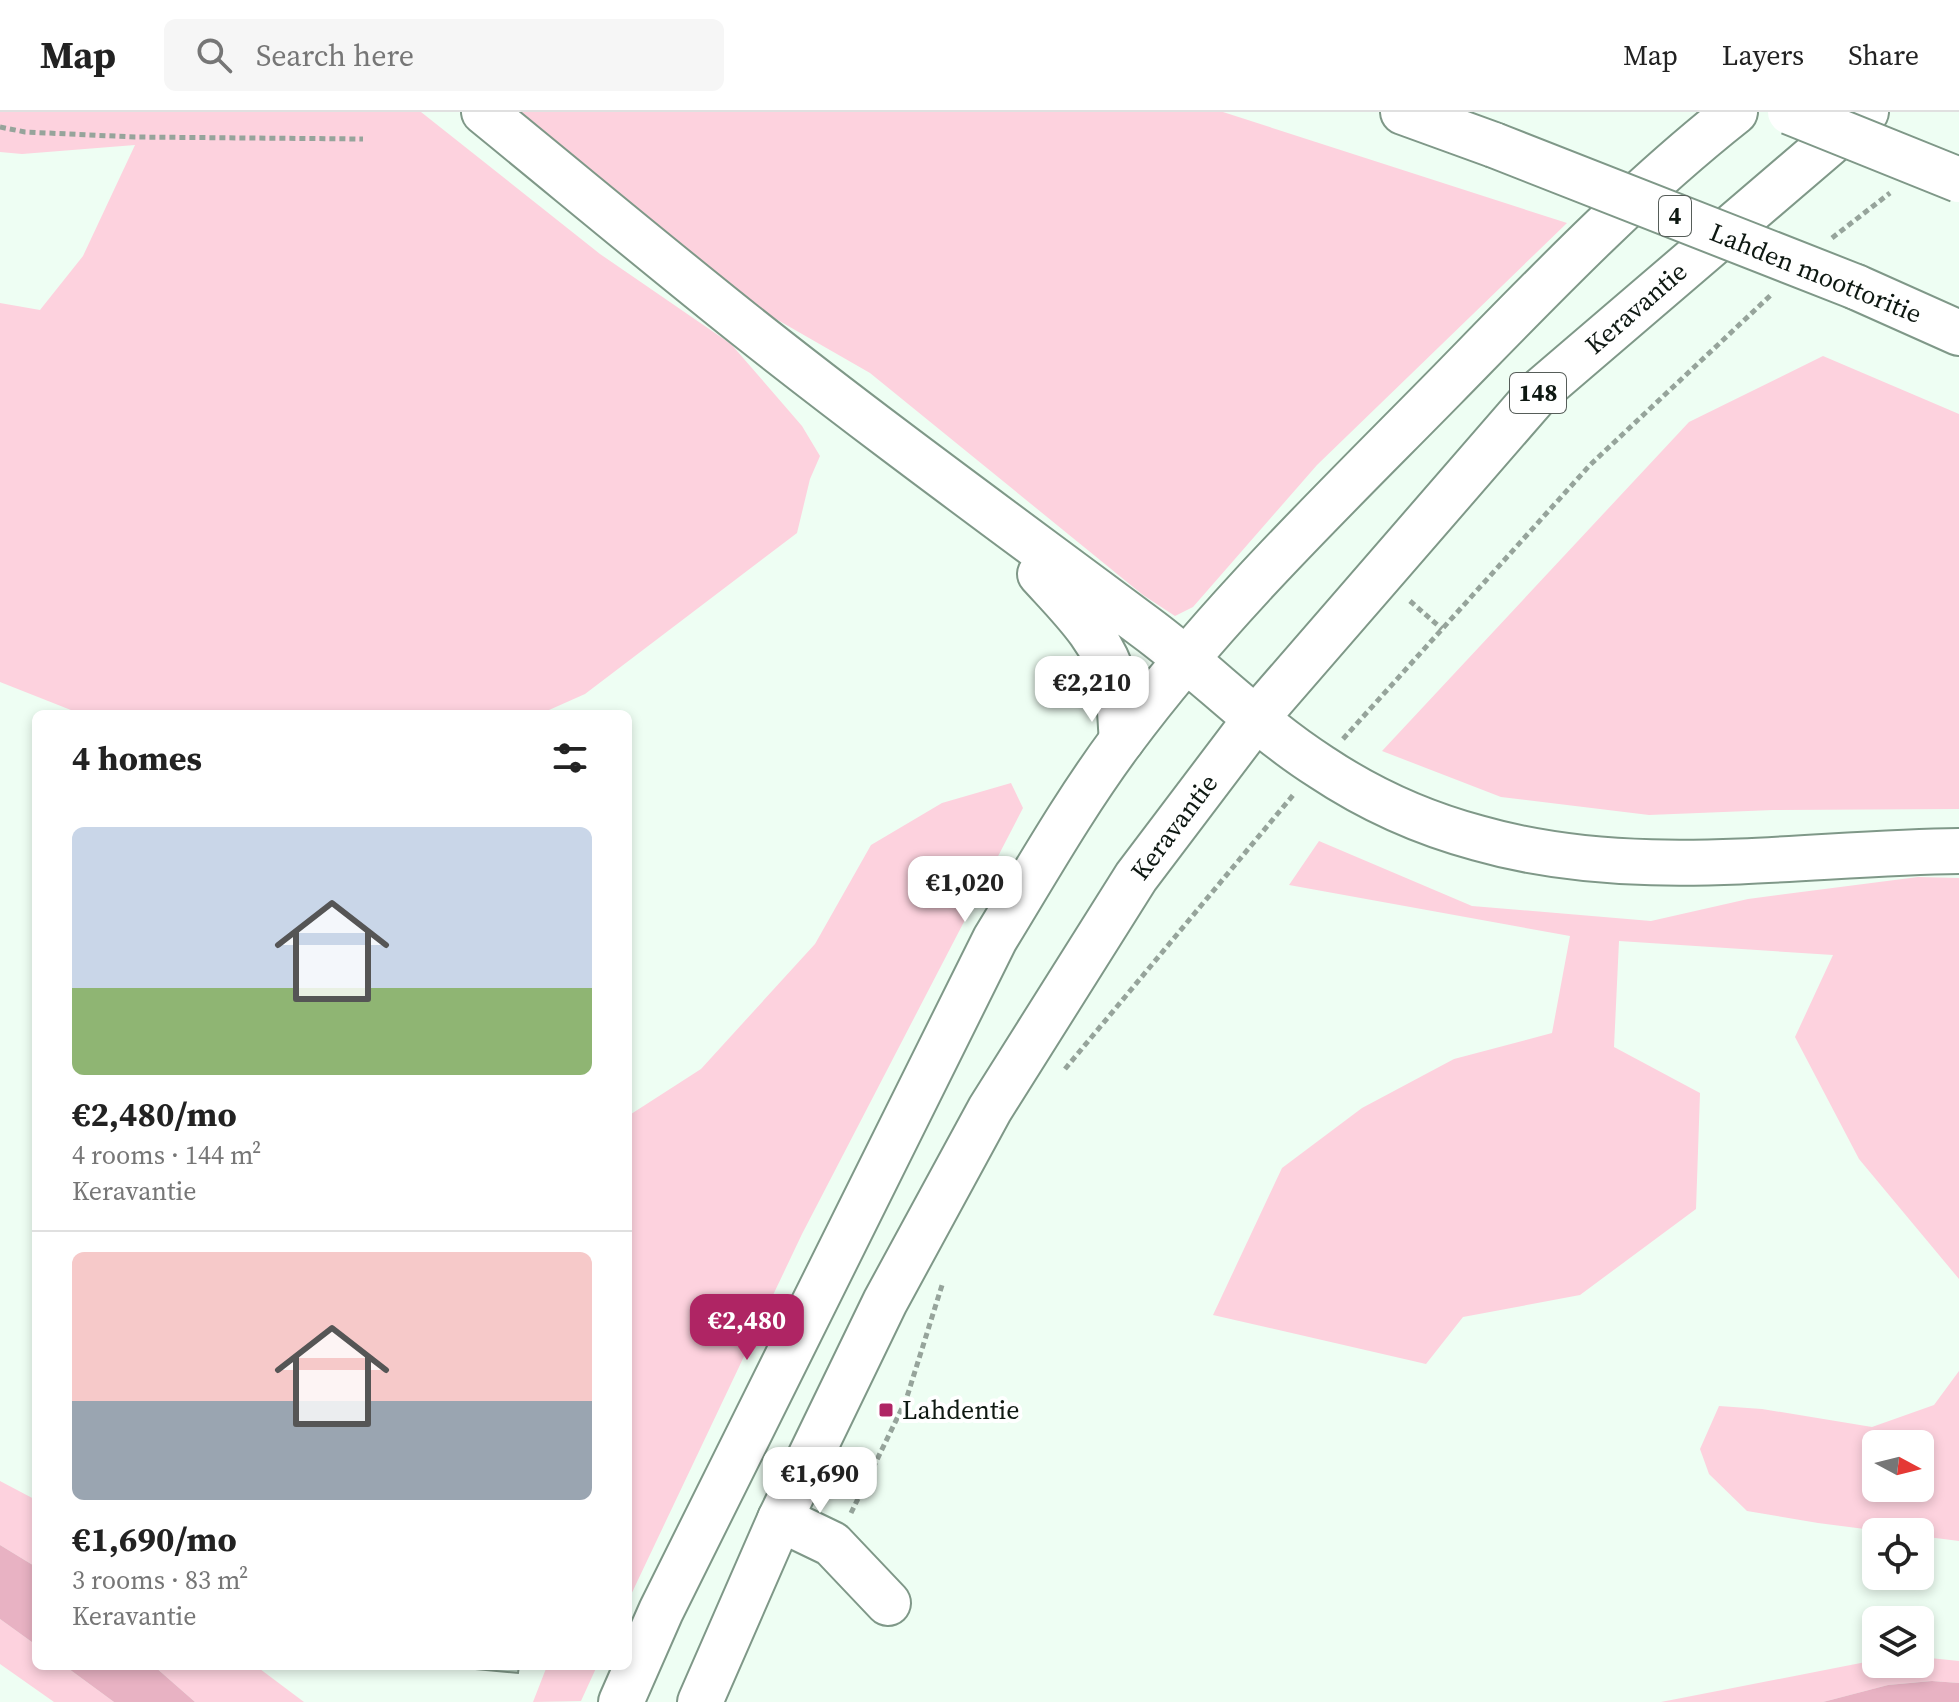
<!DOCTYPE html>
<html lang="en">
<head>
<meta charset="utf-8">
<style>
	body { margin:0; font-family:"Source Serif 4",serif; background:#f6f6f6; color:#222; height:100vh; display:flex; flex-direction:column; font-size:30px; white-space:nowrap }
	* { box-sizing:border-box; margin:0 }
	p { font-size:26px; color:#767676 }
	.icon { flex:none; width:44px; height:44px; fill:none; stroke:currentColor; stroke-width:2; stroke-linecap:round; stroke-linejoin:round }
	.map { position:relative; flex:1; overflow:hidden }
	.panel { position:absolute; left:32px; top:598px; width:600px; height:960px; display:flex; flex-direction:column; background:#fff; border-radius:12px; box-shadow:0 4px 12px #0003 }
	.panel>* { flex:none }
	.needle { width:52px; rotate:97deg }
	.fabs { position:absolute; left:1862px; top:1318px; display:grid; gap:16px }
	.fabs a { display:grid; place-items:center; width:72px; height:72px; border-radius:12px; background:#fff; box-shadow:0 4px 12px #0003; font-size:40px }
	.price { position:absolute; translate:-50% -68px; padding:0 18px; border-radius:16px; background:#fff; color:#222; font-size:26px; line-height:52px; filter:drop-shadow(0 2px 4px #0008) }
	.price::after { content:''; position:absolute; left:50%; top:48px; width:24px; height:18px; margin-left:-12px; background:inherit; clip-path:polygon(0 0,100% 0,50% 100%) }
	.price.on { background:#af2564; color:#fff }
	ul { padding:0; list-style:none }
	li { display:grid; align-content:center; gap:16px; height:424px; padding:0 40px }
	li+li { border-top:2px solid #e0e0e0 }
	li span { display:grid; place-items:center; height:248px; border-radius:12px; color:#555 }
	li>.icon { margin-inline-start:auto }
	span .icon { width:144px; height:144px; fill:#fffc; stroke-width:1 }
	li b { font-size:34px }
	h2 { display:flex; justify-content:space-between; align-items:center; height:96px; padding:0 40px; font-size:34px }
	header { display:flex; align-items:center; gap:48px; box-sizing:border-box; height:112px; padding:0 40px; background:#fff; border-bottom:2px solid #e0e0e0 }
	header strong { font-size:38px }
	nav { display:flex; gap:44px; margin-inline-start:auto; font-size:28px }
	.search { width:560px; height:72px; background:#f6f6f6; display:flex; align-items:center; gap:20px; box-sizing:border-box; padding:0 28px; border-radius:12px; color:#767676; font-size:30px }
	.map>svg:first-child { display:block }
</style>
</head>
<body>
<header>
<strong>Map</strong>
<div class="search"><svg class="icon" aria-label="search" viewBox="0 0 24 24"><circle cx="10" cy="10" r="6"/><path d="M15 15l6 6"/></svg>Search here</div>
<nav><a>Map</a><a>Layers</a><a>Share</a></nav>
</header>
<div class="map">
<svg width="1959" height="1590" viewBox="0 0 1959 1590">
	<rect width="100%" height="100%" fill="#eefef3"/>
	<path fill="#fdd2de" fill-rule="evenodd" d="M0 0H421L600 142 731 232 802 314 820 344 810 367 797 421 585 582 540 602H81L0 570V191L40 198 83 144 135 33 22 42 0 40Z
		M514 0H1223L1567 111 1317 353 1193 495 1175 504 1143 483 870 261 757 196Z
		M1823 244 1959 302V697L1773 698 1649 703 1501 685 1382 639 1689 310Z
		M1011 671 1023 696 802 1122 628 1489V1004L701 957 815 832 871 733 942 691Z
		M1319 729 1472 794 1651 809 1748 787 1918 765 1959 766V1167L1859 1047 1795 925 1833 843 1619 829 1614 935 1700 981 1696 1097 1580 1183 1463 1205 1426 1252 1213 1203 1282 1056 1362 996 1454 947 1552 921 1570 824 1289 773Z
		M1959 1259V1429L1920 1424V1420H1888L1818 1411 1747 1399 1709 1362 1700 1337 1719 1294 1762 1297 1872 1315 1934 1293ZM1876 1332H1920V1376H1876Z
		M0 1369 36 1388V1455L0 1433Z
		M0 1507 36 1533V1554H65L114 1590H54L0 1552Z
		M1920 1545 1959 1549V1571L1932 1569 1888 1573 1823 1590H1661L1876 1548V1552H1920Z
		M154 1554H256L304 1590H195Z
		M547 1554H597L581 1589 533 1590Z"/>
	<path fill="#e8b2c3" d="M0 1433 36 1455V1533L0 1507Z
		M65 1554H154L195 1590H114Z
		M1932 1569 1959 1571V1590H1823L1888 1573Z"/>
	<path fill="#b8d2c1" stroke="#7e9686" stroke-width="2" d="M443 1554H519L518 1561Z"/>
	<g fill="none" stroke-linecap="round" stroke-linejoin="round">
		<g stroke="#7f9888" stroke-width="48">
			<path id="minor" d="M780 1407 832 1432 888 1491"/>
		</g>
		<g stroke="#7f9888" stroke-width="48">
			<path id="major" d="M621 1590 661 1499 995 827C1036 760 1075 691 1122 628 1217 500 1334 388 1445 275 1539 179 1630 83 1735 0
				M700 1590 780 1407 885 1190 990 997 1136 765 1257 605 1539 280 1866 0"/>
		</g>
		<g stroke="#7f9888" stroke-width="48">
			<path id="highway" d="M484 0C571 71 657 143 745 213 876 317 1011 415 1145 515 1205 559 1258 615 1321 655 1369 687 1422 711 1478 726 1635 771 1798 741 1959 739
				M1403 0 1494 33
				M1856 175 1959 221
				M1040 462C1071 496 1104 527 1116 573 1121 590 1120 610 1122 628"/>
		</g>
		<path stroke="#96a49b" stroke-width="5" stroke-dasharray="6 4" stroke-linecap="butt" d="M0 15 25 20 135 25 363 27
			M1832 126 1890 81
			M1410 489 1442 517
			M1343 627 1590 353 1772 182
			M1065 957 1294 682
			M851 1401 906 1288 943 1170"/>
		<use href="#minor" stroke="#fff" stroke-width="44"/>
		<use href="#major" stroke="#fff" stroke-width="44"/>
		<use href="#highway" stroke="#fff" stroke-width="44"/>
		<g stroke="#7f9888" stroke-width="48" stroke-linecap="butt">
			<path id="highway-bridge" d="M1790 0 1959 68
				M1494 33 1856 175"/>
		</g>
		<use href="#highway-bridge" stroke="#fff" stroke-width="44"/>
	</g>
	<rect fill="#af2564" stroke="#fff" stroke-width="3" x="878" y="1290" width="16" height="16" rx="4"/>
	<g text-anchor="middle" stroke-width="8" stroke-linejoin="round" paint-order="stroke">
		<g fill="#fff" stroke="#565d59" stroke-width="2">
			<rect x="1659" y="84" width="32" height="40" rx="6"/>
			<rect x="1510" y="261" width="56" height="40" rx="6"/>
		</g>
		<g font-size="24" font-weight="bold" fill="#0e1812">
			<text x="1675" y="112">4</text>
			<text x="1538" y="289">148</text>
		</g>
		<g font-size="26" fill="#0e1812" stroke="#fff">
			<text transform="translate(1816 161) rotate(22)" y="9">Lahden moottoritie</text>
			<text transform="translate(1636 196) rotate(-41)" y="9">Keravantie</text>
			<text transform="translate(1174 715) rotate(-53)" y="9">Keravantie</text>
		</g>
		<g font-size="26" fill="#0e1812" stroke="#fff" text-anchor="start">
			<text x="902" y="1307">Lahdentie</text>
		</g>
	</g>
</svg>
<div class="fabs">
<a><svg class="needle" viewBox="-14 -14 28 28"><path d="M0-13l5 13h-10z" fill="#e53935"/><path d="M0 13l5-13h-10z" fill="#767676"/></svg></a>
<a><svg class="icon" aria-label="locate" viewBox="0 0 24 24"><circle cx="12" cy="12" r="6"/><path d="M12 2v4M12 18v4M2 12h4M18 12h4"/></svg></a>
<a><svg class="icon" aria-label="layers" viewBox="0 0 24 24"><path d="M12 4l9 5-9 5-9-5zM3 14l9 5 9-5"/></svg></a>
</div>
<b class="price" style="left:1092px;top:612px">€2,210</b>
<b class="price" style="left:965px;top:812px">€1,020</b>
<b class="price on" style="left:747px;top:1250px">€2,480</b>
<b class="price" style="left:820px;top:1403px">€1,690</b>
<section class="panel">
<h2>4 homes<svg class="icon" aria-label="filters" viewBox="0 0 24 24"><path d="M4 7h16M4 17h16"/><circle cx="9" cy="7" r="2"/><circle cx="15" cy="17" r="2"/></svg></h2>
<ul>
<li><span style="background:linear-gradient(#c9d6e8 65%,#8fb573 0)"><svg class="icon" aria-label="home" viewBox="0 0 24 24"><path d="M3 11l9-7 9 7M6 9v11h12V9"/></svg></span><div><b>€2,480/mo</b><p>4 rooms · 144 m²</p><p>Keravantie</p></div></li>
<li><span style="background:linear-gradient(#f6c9c9 60%,#9aa5b1 0)"><svg class="icon" aria-label="home" viewBox="0 0 24 24"><path d="M3 11l9-7 9 7M6 9v11h12V9"/></svg></span><div><b>€1,690/mo</b><p>3 rooms · 83 m²</p><p>Keravantie</p></div></li>
</ul>
</section>
</div>
</body>
</html>
